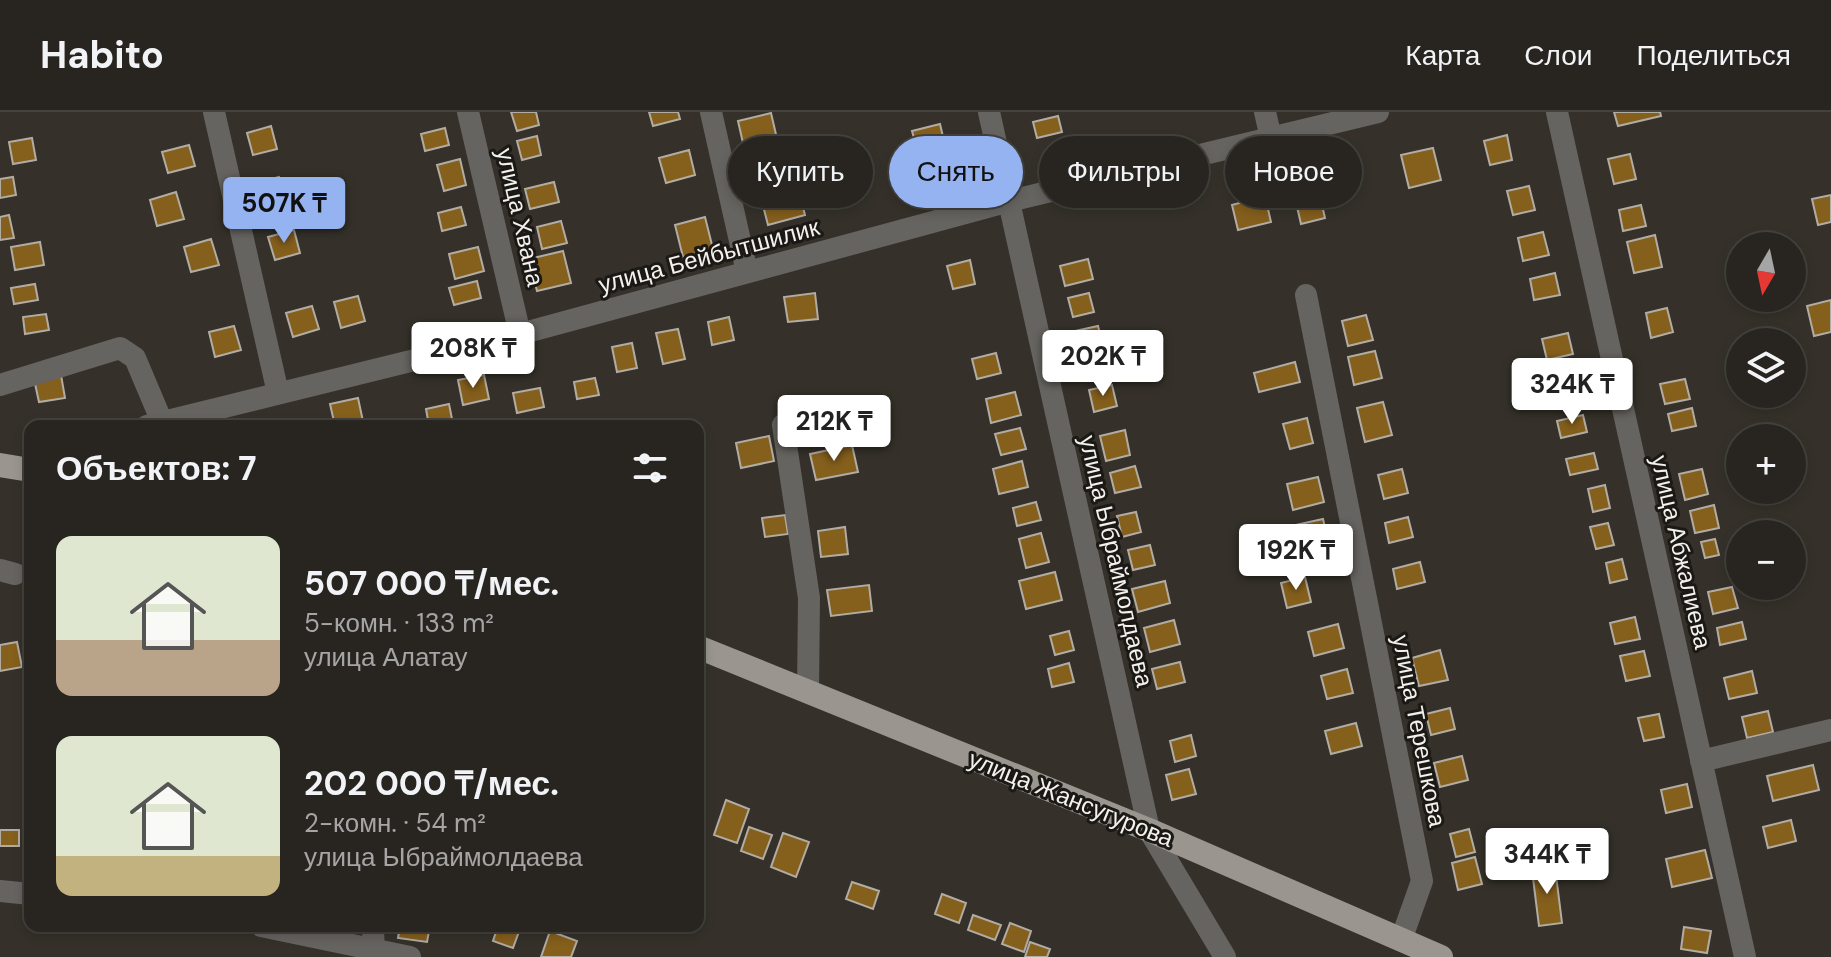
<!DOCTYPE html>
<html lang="ru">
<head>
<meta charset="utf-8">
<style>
	body { margin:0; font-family:"DM Sans",sans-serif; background:#34312d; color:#f1f3f6; height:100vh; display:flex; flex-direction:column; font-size:30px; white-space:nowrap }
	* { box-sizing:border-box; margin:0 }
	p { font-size:26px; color:#a5a5a5 }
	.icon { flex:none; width:44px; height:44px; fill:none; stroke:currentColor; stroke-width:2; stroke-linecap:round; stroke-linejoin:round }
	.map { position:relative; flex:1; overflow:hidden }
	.side { position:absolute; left:24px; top:308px; width:680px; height:512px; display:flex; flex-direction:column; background:#282520; border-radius:16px; box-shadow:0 4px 12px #0003,0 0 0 2px #44423e }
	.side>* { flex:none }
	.guide { position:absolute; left:728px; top:24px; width:760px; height:72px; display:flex; gap:16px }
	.needle { width:52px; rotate:189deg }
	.fabs { position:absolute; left:1726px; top:120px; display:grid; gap:16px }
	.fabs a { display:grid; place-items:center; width:80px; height:80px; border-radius:50%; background:#282520; box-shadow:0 4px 12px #0003,0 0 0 2px #44423e; font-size:40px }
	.price { position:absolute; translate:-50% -68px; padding:0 18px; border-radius:8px; background:#fff; color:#222; font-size:26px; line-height:52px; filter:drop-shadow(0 2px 4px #0008) }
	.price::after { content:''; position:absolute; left:50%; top:48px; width:24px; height:18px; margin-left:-12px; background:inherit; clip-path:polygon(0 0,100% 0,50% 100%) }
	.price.on { background:#95b2f1; color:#111 }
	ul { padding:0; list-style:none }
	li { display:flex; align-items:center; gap:24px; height:200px; padding:0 32px }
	li span { display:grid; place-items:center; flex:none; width:224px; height:160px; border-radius:16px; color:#555 }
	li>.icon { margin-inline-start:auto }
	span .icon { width:96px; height:96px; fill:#fffc; stroke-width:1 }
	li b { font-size:34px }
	h2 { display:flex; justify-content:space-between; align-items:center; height:96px; padding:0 32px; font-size:34px }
	.chip { padding:0 28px; border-radius:36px; background:#282520; box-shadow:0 4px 12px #0003,0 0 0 2px #44423e; font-size:28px; line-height:72px }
	.chip.on { background:#95b2f1; color:#111 }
	header { display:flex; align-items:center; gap:48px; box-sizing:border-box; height:112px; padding:0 40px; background:#282520; border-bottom:2px solid #44423e }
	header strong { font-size:38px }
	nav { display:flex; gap:44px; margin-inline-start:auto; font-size:28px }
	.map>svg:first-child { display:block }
</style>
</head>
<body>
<header>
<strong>Habito</strong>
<nav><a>Карта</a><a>Слои</a><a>Поделиться</a></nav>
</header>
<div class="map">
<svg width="1831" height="845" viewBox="0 0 1831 845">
	<rect width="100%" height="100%" fill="#35312a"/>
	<path fill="#855f1c" stroke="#b1aca4" stroke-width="2" d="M511 0H536L539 13 517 19Z
		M649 0H678L680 7 653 14Z
		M1614 0H1660L1661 4 1618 14Z
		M771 1 778 31 745 40 738 9Z
		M1058 4 1062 20 1037 26 1033 10Z
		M940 12 948 46 921 52 912 19Z
		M271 14 277 37 253 43 247 21Z
		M445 16 449 33 425 39 421 22Z
		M1507 23 1512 48 1490 53 1484 29Z
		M537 24 541 43 522 48 517 29Z
		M32 26 36 48 13 52 9 30Z
		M189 33 195 54 168 61 162 40Z
		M1433 36 1441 68 1409 76 1401 43Z
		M689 38 695 63 666 71 659 46Z
		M1630 42 1636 67 1614 72 1608 47Z
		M460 47 466 73 444 79 437 53Z
		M937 52 942 72 918 78 913 58Z
		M13 65 16 83 0 86V67Z
		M279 65 286 90 263 97 256 71Z
		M554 70 559 90 530 97 525 77Z
		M1529 74 1535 98 1513 103 1507 79Z
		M798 76 805 103 768 113 761 86Z
		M176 80 184 107 157 114 150 88Z
		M1319 80 1325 106 1301 112 1295 86Z
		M1831 83V110L1818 113 1812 87Z
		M1265 84 1271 110 1238 118 1232 93Z
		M1641 93 1646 114 1623 119 1619 98Z
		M461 95 466 113 442 119 438 101Z
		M9 103 14 126 0 128V105Z
		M705 105 713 137 683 145 675 113Z
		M561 109 567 131 542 137 537 115Z
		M294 118 300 141 275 148 268 125Z
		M1543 120 1549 143 1523 149 1518 126Z
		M1655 123 1662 155 1634 161 1627 130Z
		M211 127 219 153 191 160 184 135Z
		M40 130 44 153 15 158 11 135Z
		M478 135 484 159 455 167 449 142Z
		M563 139 571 171 537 179 529 147Z
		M1088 147 1093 167 1065 174 1060 154Z
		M970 148 975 172 953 177 947 154Z
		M1555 161 1560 183 1534 188 1530 167Z
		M477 169 481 186 454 193 449 176Z
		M35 172 38 188 14 192 11 176Z
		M815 181 818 207 788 210 784 185Z
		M1089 181 1094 200 1073 205 1068 186Z
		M358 184 365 209 341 216 334 190Z
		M1831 188V220L1814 224 1807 194Z
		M312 194 319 217 293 225 286 201Z
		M1667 196 1673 220 1651 226 1646 201Z
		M46 202 49 218 25 222 23 205Z
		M1366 203 1373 228 1348 234 1342 209Z
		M729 205 734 228 712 233 708 210Z
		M234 214 241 238 215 245 209 220Z
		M1098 214 1103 233 1080 239 1075 219Z
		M678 217 685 247 663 252 656 221Z
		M1568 221 1573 242 1547 248 1542 227Z
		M632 231 637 256 617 260 612 235Z
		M1375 239 1382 266 1354 273 1348 245Z
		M996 241 1001 261 977 267 972 247Z
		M1106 243 1110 261 1087 266 1083 248Z
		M1295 250 1300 270 1259 280 1254 261Z
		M61 263 65 286 39 290 34 267Z
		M484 263 489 287 463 293 458 268Z
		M595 266 599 283 577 287 574 270Z
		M1685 267 1690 287 1665 292 1660 272Z
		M1574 270 1578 287 1550 294 1546 277Z
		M1112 273 1117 294 1094 300 1089 278Z
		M540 276 544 295 517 301 513 281Z
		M1015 280 1021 303 991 311 986 287Z
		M358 286 364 314H335L330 292Z
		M817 286 823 315 797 321 791 292Z
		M1383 290 1392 323 1365 330 1357 296Z
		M449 292 453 312 429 314 426 297Z
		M1692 296 1696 314 1672 319 1668 302Z
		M1583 303 1587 320 1561 326 1557 309Z
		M1307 306 1313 331 1290 337 1283 312Z
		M1020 316 1026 337 1001 343 995 322Z
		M1125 318 1130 343 1106 349 1100 324Z
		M769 324 774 349 741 356 736 331Z
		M852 333 858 360 816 368 810 342Z
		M1594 341 1598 357 1570 363 1566 347Z
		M1022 349 1028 375 999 382 993 357Z
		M1135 354 1141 375 1115 381 1110 361Z
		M1402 357 1408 381 1384 387 1378 363Z
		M1702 357 1708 382 1685 388 1679 362Z
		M1318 365 1324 390 1293 398 1287 372Z
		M1605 373 1610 396 1593 400 1588 377Z
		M1036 390 1041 408 1017 414 1013 396Z
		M1714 393 1719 416 1695 421 1690 399Z
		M1136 400 1141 420 1122 425 1117 404Z
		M785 403 788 422 765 425 762 406Z
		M1408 405 1413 425 1389 431 1385 411Z
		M1323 407 1329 432 1298 440 1291 414Z
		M1608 411 1614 433 1596 437 1590 415Z
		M845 415 848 442 821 445 818 419Z
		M1041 421 1049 450 1026 456 1019 427Z
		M1715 427 1719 443 1705 446 1701 430Z
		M1150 433 1155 453 1133 458 1128 438Z
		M1622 447 1627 467 1610 471 1606 451Z
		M1420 450 1425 470 1397 477 1393 457Z
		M1055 460 1062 488 1026 497 1019 469Z
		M1305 465 1311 490 1287 496 1281 471Z
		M1165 469 1170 491 1138 500 1132 477Z
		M869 473 872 499 831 504 827 478Z
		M1732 475 1738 496 1713 502 1708 480Z
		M1635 505 1640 527 1615 532 1610 511Z
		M1174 508 1180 532 1150 540 1144 516Z
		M1742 510 1746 527 1720 533 1717 516Z
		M1338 512 1344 536 1314 544 1308 520Z
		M1069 519 1074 538 1055 543 1050 524Z
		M17 530 22 555 0 559V533Z
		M1440 538 1448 568 1419 574 1412 546Z
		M1644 539 1650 564 1626 569 1620 544Z
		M1180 550 1185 570 1157 577 1152 557Z
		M1069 551 1074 570 1052 575 1048 557Z
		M1347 557 1353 581 1327 587 1321 564Z
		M1752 559 1757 581 1729 587 1724 566Z
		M1450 596 1455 617 1431 623 1426 602Z
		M1768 599 1773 620 1747 626 1742 605Z
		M1659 602 1664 625 1644 629 1638 606Z
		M1356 611 1362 634 1331 642 1325 619Z
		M1191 623 1196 644 1175 650 1170 629Z
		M1462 644 1468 668 1440 675 1434 651Z
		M1813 653 1819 678 1773 689 1767 664Z
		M1189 657 1196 682 1172 688 1166 663Z
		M1687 672 1692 695 1666 701 1661 678Z
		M726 688 749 697 737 731 714 723Z
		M1791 708 1796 729 1768 736 1763 715Z
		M749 715 772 723 763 747 741 739Z
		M1469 717 1475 740 1456 745 1450 722Z
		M0 718H19V734H0Z
		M783 721 809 730 796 765 771 755Z
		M1705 738 1712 766 1672 775 1666 747Z
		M1475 745 1482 772 1458 778 1452 751Z
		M1555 755 1562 811 1539 814 1532 758Z
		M852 770 879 779 873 797 846 787Z
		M942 782 966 791 959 811 935 802Z
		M973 803 1001 813 995 828 968 818Z
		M1010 811 1031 819 1024 840 1002 832Z
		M400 814H430L427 830 398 826Z
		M498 814H521L513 836 493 829Z
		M1684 815 1711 819 1707 841 1681 837Z
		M550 819 577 829 571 845H541Z
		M1030 830 1050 837 1047 845H1025Z"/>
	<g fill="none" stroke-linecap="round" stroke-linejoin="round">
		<path stroke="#666461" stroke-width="22" d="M214 0 278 281
			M468 0 520 222
			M711 0 747 160
			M989 0 1149 718 1225 845
			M1265 0 1271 26
			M1557 0 1745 845
			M1306 183 1422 769 1401 828
			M0 273 120 236 135 246 162 310
			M783 313 809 486 808 580
			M147 314 520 222 1010 89 1378 0
			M0 458 15 462
			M1701 649 1831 618
			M0 779 30 782
			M261 814 410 845
			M373 814 374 845"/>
		<path stroke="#9a968f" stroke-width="24" d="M0 353 30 358
			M698 535 1149 718 1441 845"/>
	</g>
	<g text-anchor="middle" stroke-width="6" stroke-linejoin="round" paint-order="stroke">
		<g font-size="24" fill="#f4f1ed" stroke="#1b1916">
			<text transform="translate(520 105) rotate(77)" y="8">улица Хвана</text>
			<text transform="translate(709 144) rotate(-15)" y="8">улица Бейбытшилик</text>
			<text transform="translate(1681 440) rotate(77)" y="8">улица Абжалиева</text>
			<text transform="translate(1116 449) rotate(77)" y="8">улица Ыбраймолдаева</text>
			<text transform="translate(1419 619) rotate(79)" y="8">улица Терешкова</text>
			<text transform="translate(1071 687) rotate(22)" y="8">улица Жансугурова</text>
		</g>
	</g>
</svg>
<div class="fabs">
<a><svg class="needle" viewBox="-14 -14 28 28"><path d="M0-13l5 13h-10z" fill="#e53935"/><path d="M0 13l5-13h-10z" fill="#a5a5a5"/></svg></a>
<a><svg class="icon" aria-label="layers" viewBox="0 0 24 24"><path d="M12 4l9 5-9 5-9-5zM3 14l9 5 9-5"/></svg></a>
<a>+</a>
<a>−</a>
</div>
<b class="price on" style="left:284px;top:133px">507K ₸</b>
<b class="price" style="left:473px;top:278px">208K ₸</b>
<b class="price" style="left:1103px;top:286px">202K ₸</b>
<b class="price" style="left:1572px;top:314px">324K ₸</b>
<b class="price" style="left:834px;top:351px">212K ₸</b>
<b class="price" style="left:1296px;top:480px">192K ₸</b>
<b class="price" style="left:1547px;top:784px">344K ₸</b>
<div class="guide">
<a class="chip">Купить</a>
<a class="chip on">Снять</a>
<a class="chip">Фильтры</a>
<a class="chip">Новое</a>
</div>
<section class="side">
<h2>Объектов: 7<svg class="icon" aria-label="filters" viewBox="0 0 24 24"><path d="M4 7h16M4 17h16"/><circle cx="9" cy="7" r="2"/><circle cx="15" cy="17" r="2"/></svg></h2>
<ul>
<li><span style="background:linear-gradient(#dfe7d0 65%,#b9a48a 0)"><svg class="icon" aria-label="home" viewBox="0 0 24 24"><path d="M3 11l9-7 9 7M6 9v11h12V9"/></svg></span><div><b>507 000 ₸/мес.</b><p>5-комн. · 133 m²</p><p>улица Алатау</p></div></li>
<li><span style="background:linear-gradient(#dfe7d0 75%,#c2b280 0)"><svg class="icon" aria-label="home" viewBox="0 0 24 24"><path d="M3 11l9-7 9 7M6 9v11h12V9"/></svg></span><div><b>202 000 ₸/мес.</b><p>2-комн. · 54 m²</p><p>улица Ыбраймолдаева</p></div></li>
</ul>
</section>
</div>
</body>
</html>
